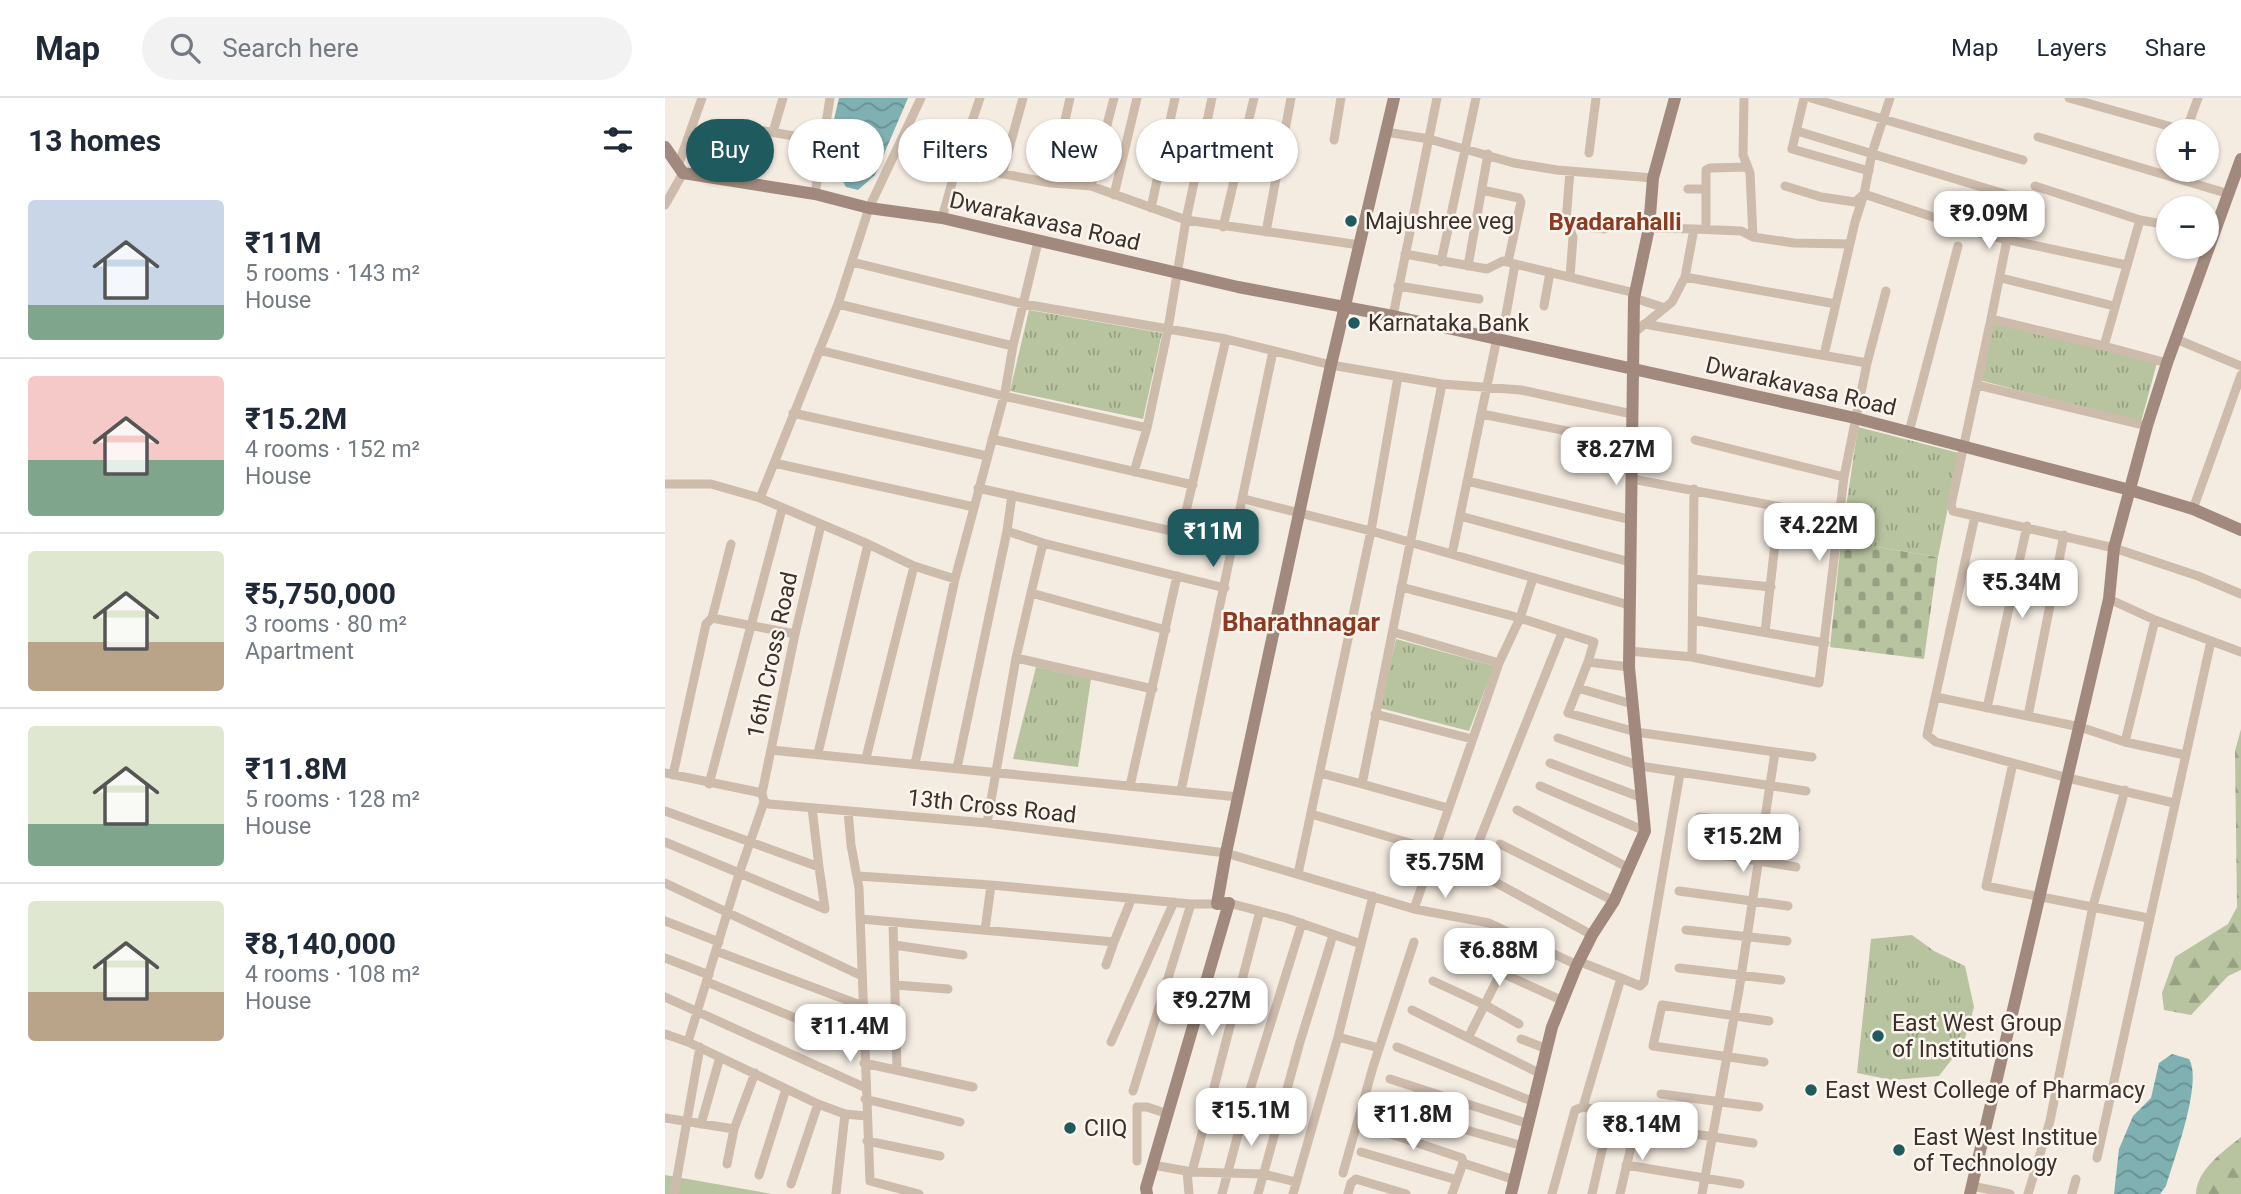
<!DOCTYPE html>
<html lang="en">
<head>
<meta charset="utf-8">
<style>
	body { margin:0; font-family:Roboto,sans-serif; background:#f2f2f3; color:#1f2937; height:100vh; display:flex; flex-direction:column; font-size:26px; white-space:nowrap }
	* { box-sizing:border-box; margin:0 }
	p { font-size:23px; color:#747a83 }
	.icon { flex:none; width:38px; height:38px; fill:none; stroke:currentColor; stroke-width:2; stroke-linecap:round; stroke-linejoin:round }
	.map { position:relative; flex:1; overflow:hidden }
	.sheet { display:flex; flex-direction:column; background:#fff; width:665px }
	.sheet>* { flex:none }
	.banner { position:absolute; left:21px; top:21px; width:665px; height:63px; display:flex; gap:14px }
	.tools { position:absolute; left:1491px; top:21px; display:grid; gap:14px }
	.tools a { display:grid; place-items:center; width:63px; height:63px; border-radius:50%; background:#fff; box-shadow:0 2px 5px #0004; font-size:35px }
	.price { position:absolute; translate:-50% -60px; padding:0 16px; border-radius:14px; background:#fff; color:#222; font-size:23px; line-height:46px; filter:drop-shadow(0 2px 4px #0008) }
	.price::after { content:''; position:absolute; left:50%; top:42px; width:21px; height:16px; margin-left:-10px; background:inherit; clip-path:polygon(0 0,100% 0,50% 100%) }
	.price.selected { background:#1f5a5e; color:#fff }
	ul { padding:0; list-style:none }
	li { display:flex; align-items:center; gap:21px; height:175px; padding:0 28px }
	li+li { border-top:2px solid #e0e1e3 }
	li span { display:grid; place-items:center; flex:none; width:196px; height:140px; border-radius:7px; color:#555 }
	li>.icon { margin-inline-start:auto }
	span .icon { width:84px; height:84px; fill:#fffc; stroke-width:1 }
	li b { font-size:30px }
	h2 { display:flex; justify-content:space-between; align-items:center; height:84px; padding:0 28px; font-size:30px }
	.chip { padding:0 24px; border-radius:32px; background:#fff; box-shadow:0 2px 5px #0004; font-size:24px; line-height:63px }
	.chip.selected { background:#1f5a5e; color:#fff }
	header { display:flex; align-items:center; gap:42px; box-sizing:border-box; height:98px; padding:0 35px; background:#fff; border-bottom:2px solid #e0e1e3 }
	header strong { font-size:33px }
	nav { display:flex; gap:38px; margin-inline-start:auto; font-size:24px }
	.search { width:490px; height:63px; background:#f2f2f3; display:flex; align-items:center; gap:18px; box-sizing:border-box; padding:0 24px; border-radius:38px; color:#747a83; font-size:26px }
	main { display:flex; flex:1; min-height:0 }
	.map>svg:first-child { display:block }
</style>
</head>
<body>
<header>
<strong>Map</strong>
<div class="search"><svg class="icon" aria-label="search" viewBox="0 0 24 24"><circle cx="10" cy="10" r="6"/><path d="M15 15l6 6"/></svg>Search here</div>
<nav><a>Map</a><a>Layers</a><a>Share</a></nav>
</header>
<main>
<section class="sheet">
<h2>13 homes<svg class="icon" aria-label="filters" viewBox="0 0 24 24"><path d="M4 7h16M4 17h16"/><circle cx="9" cy="7" r="2"/><circle cx="15" cy="17" r="2"/></svg></h2>
<ul>
<li><span style="background:linear-gradient(#c9d6e8 75%,#7fa58c 0)"><svg class="icon" aria-label="home" viewBox="0 0 24 24"><path d="M3 11l9-7 9 7M6 9v11h12V9"/></svg></span><div><b>₹11M</b><p>5 rooms · 143 m²</p><p>House</p></div></li>
<li><span style="background:linear-gradient(#f6c9c9 60%,#7fa58c 0)"><svg class="icon" aria-label="home" viewBox="0 0 24 24"><path d="M3 11l9-7 9 7M6 9v11h12V9"/></svg></span><div><b>₹15.2M</b><p>4 rooms · 152 m²</p><p>House</p></div></li>
<li><span style="background:linear-gradient(#dfe7d0 65%,#b9a48a 0)"><svg class="icon" aria-label="home" viewBox="0 0 24 24"><path d="M3 11l9-7 9 7M6 9v11h12V9"/></svg></span><div><b>₹5,750,000</b><p>3 rooms · 80 m²</p><p>Apartment</p></div></li>
<li><span style="background:linear-gradient(#dfe7d0 70%,#7fa58c 0)"><svg class="icon" aria-label="home" viewBox="0 0 24 24"><path d="M3 11l9-7 9 7M6 9v11h12V9"/></svg></span><div><b>₹11.8M</b><p>5 rooms · 128 m²</p><p>House</p></div></li>
<li><span style="background:linear-gradient(#dfe7d0 65%,#b9a48a 0)"><svg class="icon" aria-label="home" viewBox="0 0 24 24"><path d="M3 11l9-7 9 7M6 9v11h12V9"/></svg></span><div><b>₹8,140,000</b><p>4 rooms · 108 m²</p><p>House</p></div></li>
</ul>
</section>
<div class="map">
<svg width="1576" height="1096" viewBox="0 0 1576 1096">
	<defs>
		<pattern id="forest-firs" width="22" height="20" patternUnits="userSpaceOnUse" patternTransform="scale(1.75)"><rect width="22" height="20" fill="#b8c4a0"/><path d="M5 1l3.5 6h-7zM16 11l3.5 6h-7z" fill="#97a083"/></pattern>
		<pattern id="cemetery-stones" width="16" height="16" patternUnits="userSpaceOnUse" patternTransform="scale(1.75)"><rect width="16" height="16" fill="#b8c4a0"/><path d="M2 7V4a2 2 0 0 1 4 0v3zM10 15v-3a2 2 0 0 1 4 0v3z" fill="#97a083"/></pattern>
		<pattern id="park-tufts" width="24" height="20" patternUnits="userSpaceOnUse" patternTransform="scale(1.75)"><rect width="24" height="20" fill="#b8c4a0"/><path d="M3 7l-1-3M5 7V3M7 7l1-3M15 17l-1-3M17 17v-4M19 17l1-3" fill="none" stroke="#97a083"/></pattern>
		<pattern id="water-waves" width="16" height="10" patternUnits="userSpaceOnUse" patternTransform="scale(1.75)"><rect width="16" height="10" fill="#7fb0b2"/><path d="M0 5q4-4 8 0t8 0" fill="none" stroke="#699091"/></pattern>
	</defs>
	<rect width="100%" height="100%" fill="#f4ebe1"/>
	<path fill="#b8c4a0" d="M0 1077 107 1096H0Z"/>
	<path fill="url(#forest-firs)" d="M1576 631V872L1563 878 1526 917 1499 912 1497 895 1510 859 1563 826 1572 809 1570 653Z
		M1576 1039V1096H1531C1532 1071 1559 1053 1576 1039Z"/>
	<path fill="url(#cemetery-stones)" d="M1176 443 1273 459 1259 561 1165 549Z"/>
	<path fill="url(#park-tufts)" d="M364 212 497 235 478 321 345 293Z
		M1330 219 1493 261 1476 324 1314 282Z
		M1193 329 1294 355 1273 459 1176 443Z
		M731 541 829 568 804 633 715 610Z
		M371 569 426 581 413 669 348 661Z
		M1247 837 1269 853 1300 868 1309 909 1298 947 1274 978 1227 982 1192 975 1206 841Z"/>
	<path fill="url(#water-waves)" d="M174 0H243L210 77 193 92 181 89 167 63V30Z
		M1507 956 1524 961C1538 984 1509 1061 1501 1088L1495 1096H1449L1454 1051 1468 1018 1486 1000 1494 965Z"/>
	<g fill="none" stroke-linecap="round" stroke-linejoin="round">
		<path stroke="#cdbbac" stroke-width="9" d="M256 0 204 110 173 206 95 400 203 446 249 468 290 481
			M1139 0 1127 51 1204 73
			M1146 0 1358 62
			M1404 0 1521 33
			M69 28 159 43
			M1132 33 1363 103
			M1521 33 1533 0
			M108 34 118 0
			M721 34 764 41 849 65 892 72 988 80
			M1373 39 1564 96
			M669 42 676 0
			M924 55 931 0
			M292 67 315 0
			M13 68 37 0
			M905 73 901 123 908 139 905 179
			M337 76 358 0
			M386 85 405 0
			M426 88 449 0
			M1120 88 1156 99 1190 104 1199 96 1207 55 1225 0
			M1370 88 1475 122 1503 127
			M1023 91H1041
			M817 92 854 100 856 104 843 164
			M150 96 165 0
			M449 97 472 0
			M0 107 18 75
			M486 110 510 0
			M277 120 292 67 386 85 426 88 521 122 695 147
			M901 127 940 131
			M558 129 589 0
			M984 130 1029 131
			M1041 131V72L1045 70 1083 69
			M601 134 626 0
			M1088 139 1129 145 1185 146
			M740 156 822 171 838 163 970 195
			M187 164 359 206 561 241 666 267 777 286 856 292 967 316
			M776 164 811 0
			M803 168 823 56
			M1020 179 1171 206
			M1336 180 1449 208
			M733 188 814 201
			M969 200 1000 210
			M173 206 348 248
			M879 208 885 174
			M728 218 772 0
			M1326 221 1342 142
			M979 226 1202 265
			M839 228 850 166
			M970 234 1007 204 1020 179 1029 131 1076 133 1088 139 1085 75 1078 57 1079 0
			M1511 241 1576 268
			M1439 248 1475 122
			M154 252 339 298 482 330
			M1159 257 1190 124 1199 96 1325 138 1461 167
			M1502 265 1439 248 1326 221 1286 407 1288 413 1449 450 1533 478 1576 496
			M777 286 697 686 783 710
			M1312 287 1482 328
			M128 315 322 358
			M817 316 967 346
			M1244 334 1293 148
			M327 341 528 387
			M1030 342 1179 379
			M109 365 309 409
			M469 374 482 330 503 231 521 122 547 0
			M967 381 1174 420
			M802 383 967 422
			M0 386H46L95 400
			M313 390 516 435 568 442
			M579 401 706 433 964 507
			M1528 411 1576 277
			M795 418 965 464
			M1310 418 1262 637 1271 644 1403 680 1509 705
			M342 433 378 445
			M516 435 561 241
			M787 456 832 240
			M1028 481 1106 489
			M736 489 855 520 929 544 923 564 903 615 971 634 1110 654 1074 892 1037 1096
			M366 495 378 445 560 490
			M1444 501 1490 522 1576 554
			M47 520 66 446
			M1028 522 1160 545
			M728 534 834 565
			M1100 534 1114 410
			M964 553 1027 559 1154 585 1179 379 1202 265 1221 193
			M1027 559 1029 391
			M351 560 488 591
			M923 564 964 569
			M913 590 967 606
			M1271 599 1415 629 1460 644 1520 657
			M1322 610 1362 428
			M710 616 807 641
			M1363 618 1399 437
			M893 640 975 668 1141 693
			M1460 644 1490 522
			M106 652 573 699
			M1110 654 1147 659
			M153 655 203 446
			M201 660 249 468
			M885 665 975 699
			M1348 665 1321 788 1483 820
			M250 666 290 481 340 294 348 248 373 144
			M292 670 342 433 347 397
			M0 675 97 695
			M655 675 697 686
			M8 677 41 526 47 520 130 536
			M44 686 117 411
			M465 688 512 478
			M875 688 980 733
			M516 693 608 253
			M97 695 99 704 104 706 322 725 561 755 749 811 824 825 912 867
			M97 695 130 536 156 427
			M99 704 74 776 23 944 153 1006 180 1016 201 1018
			M852 712 964 770
			M0 713 154 769 147 710
			M183 713 186 747 194 790 205 1083 254 1096
			M646 716 806 763 897 535
			M1034 719 1131 731
			M322 725 351 560 366 495 501 532
			M0 744 160 811 154 769
			M835 746 949 803
			M1030 753 1131 769
			M633 776 706 433 733 279
			M817 777 927 837
			M193 778 326 787 526 806H552
			M0 785 197 878
			M1014 793 1123 808
			M564 805 621 820 696 846
			M749 811 834 565 855 520 868 480
			M196 821 449 844 466 802
			M0 823 54 844
			M228 824 232 971
			M320 832 326 787
			M1021 832 1122 843
			M229 847 298 857
			M784 851 896 902
			M51 853 198 908
			M0 860 44 877
			M913 863 956 880 918 1009
			M441 867 449 844
			M1014 870 1116 882
			M956 880 975 888 979 884 1015 675
			M768 883 820 907 854 926
			M42 884 199 948
			M230 887 283 891
			M0 899 201 990
			M747 912 876 976
			M0 936 23 944
			M673 939 714 950
			M803 940 854 838
			M856 941 882 951
			M446 944 509 804
			M732 949 869 1004
			M1099 964 988 948 997 907 1104 923
			M199 965 308 989
			M725 981 864 1026
			M468 993 526 806
			M996 996 1094 1009
			M200 1001 295 1024
			M713 1007 858 1048
			M0 1020 69 1031 90 975
			M36 1026 55 959
			M714 1032 797 1060 798 1065 787 1096
			M202 1043 275 1058
			M696 1054 792 1082
			M1432 1060 1546 543
			M472 1063V1009H482L503 1016
			M798 1065 850 1082
			M62 1066 69 1031
			M488 1067 527 1074 598 1076 631 1084
			M961 1067 1075 1086
			M522 1073 524 1096
			M527 1074 595 813
			M678 1075 708 969 749 844
			M94 1077 121 991
			M126 1086 153 1006
			M1307 1088 1345 1096
			M9 1096 35 949
			M171 1096 180 1016
			M557 1096 584 995 637 825
			M593 1096 635 944 668 837
			M628 1096 673 939 708 798
			M683 1096 686 1085 691 1081 741 1096
			M887 1096 910 1012 918 1009 942 1014 945 1017 927 1096
			M955 1096 971 1027 1088 1045
			M1363 1096 1385 1023 1428 808 1460 692
			M1407 1096 1411 1081"/>
		<path stroke="#a18a7d" stroke-width="12" d="M0 49 18 75 150 96 204 110 277 120 573 189 728 218 1190 320 1465 392 1528 411 1576 432
			M482 1096 481 1090 564 805 552 806 561 755 666 267 729 0
			M846 1096 887 929 912 867 927 837 949 803 980 733 964 569 969 200 984 130 988 80 1010 0
			M1305 1096 1444 501 1449 450 1482 328 1502 265 1576 61"/>
	</g>
	<g fill="#1f5a5e" stroke="#fbf5ee" stroke-width="2.5">
		<circle cx="686" cy="123" r="7"/>
		<circle cx="689" cy="225" r="7"/>
		<circle cx="1213" cy="938" r="7"/>
		<circle cx="1146" cy="992" r="7"/>
		<circle cx="405" cy="1030" r="7"/>
		<circle cx="1234" cy="1052" r="7"/>
	</g>
	<g text-anchor="middle" stroke-width="5" stroke-linejoin="round" paint-order="stroke">
		<g font-size="23" fill="#3b302b" stroke="#fbf5ee">
			<text transform="translate(380 123) rotate(13)" y="8">Dwarakavasa Road</text>
			<text transform="translate(1136 288) rotate(13)" y="8">Dwarakavasa Road</text>
			<text transform="translate(107 557) rotate(-78)" y="8">16th Cross Road</text>
			<text transform="translate(327 708) rotate(6)" y="8">13th Cross Road</text>
		</g>
		<g font-size="23" fill="#3b302b" stroke="#fbf5ee" text-anchor="start">
			<text x="700" y="131">Majushree veg</text>
			<text x="703" y="233">Karnataka Bank</text>
			<text x="1227" y="933">East West Group<tspan x="1227" dy="26">of Institutions</tspan></text>
			<text x="1160" y="1000">East West College of Pharmacy</text>
			<text x="419" y="1038">CIIQ</text>
			<text x="1248" y="1047">East West Institue<tspan x="1248" dy="26">of Technology</tspan></text>
		</g>
		<g font-size="24" font-weight="bold" fill="#8c3b22" stroke="#fbf5ee">
			<text x="950" y="132">Byadarahalli</text>
		</g>
		<g font-size="26" font-weight="bold" fill="#8c3b22" stroke="#fbf5ee">
			<text x="636" y="533">Bharathnagar</text>
		</g>
	</g>
</svg>
<div class="tools">
<a>+</a>
<a>−</a>
</div>
<b class="price" style="left:1324px;top:153px">₹9.09M</b>
<b class="price" style="left:951px;top:389px">₹8.27M</b>
<b class="price" style="left:1154px;top:465px">₹4.22M</b>
<b class="price selected" style="left:548px;top:471px">₹11M</b>
<b class="price" style="left:1357px;top:522px">₹5.34M</b>
<b class="price" style="left:1078px;top:776px">₹15.2M</b>
<b class="price" style="left:780px;top:802px">₹5.75M</b>
<b class="price" style="left:834px;top:890px">₹6.88M</b>
<b class="price" style="left:547px;top:940px">₹9.27M</b>
<b class="price" style="left:185px;top:966px">₹11.4M</b>
<b class="price" style="left:586px;top:1050px">₹15.1M</b>
<b class="price" style="left:748px;top:1054px">₹11.8M</b>
<b class="price" style="left:977px;top:1064px">₹8.14M</b>
<div class="banner">
<a class="chip selected">Buy</a>
<a class="chip">Rent</a>
<a class="chip">Filters</a>
<a class="chip">New</a>
<a class="chip">Apartment</a>
</div>
</div>
</main>
</body>
</html>
